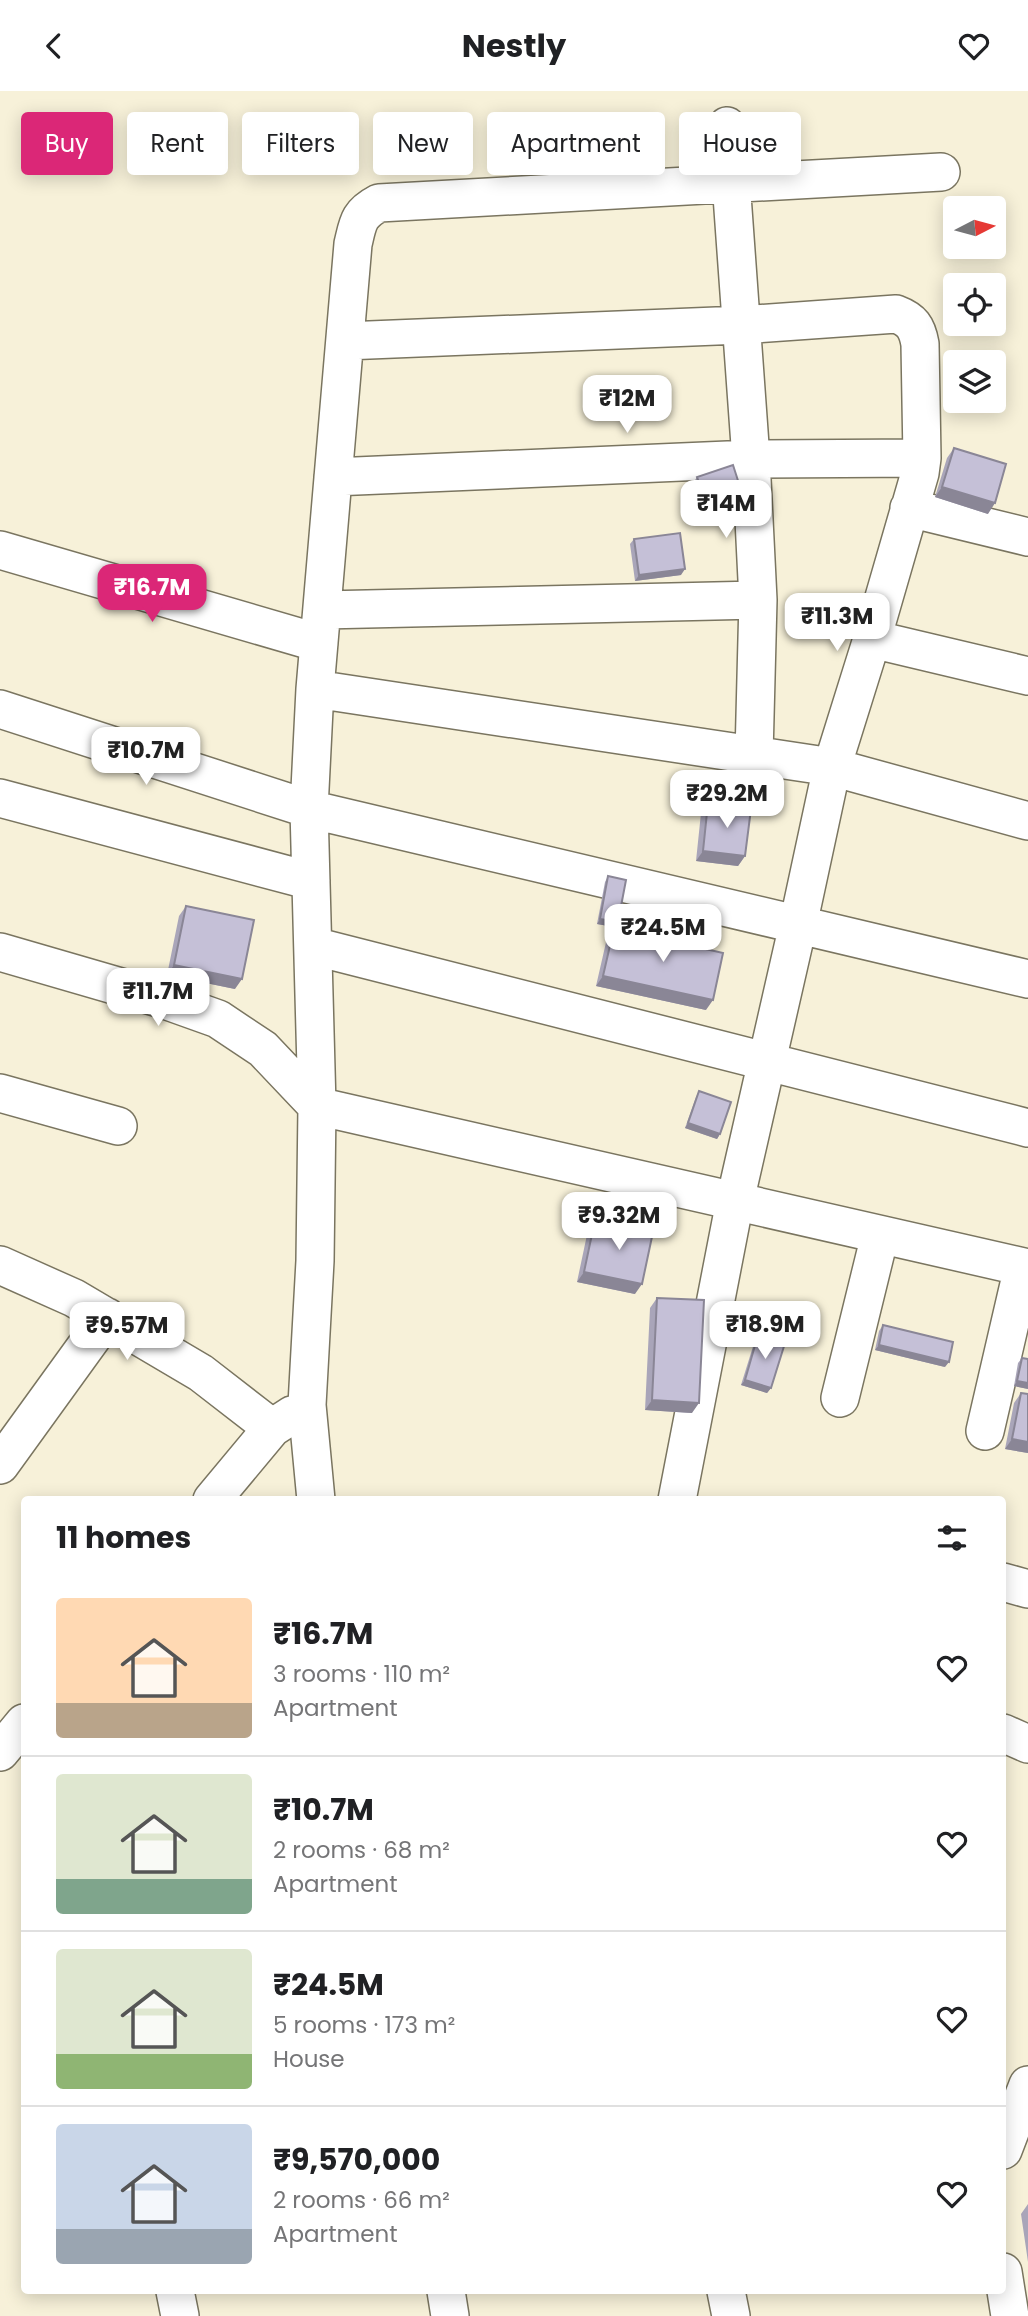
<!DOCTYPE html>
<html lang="en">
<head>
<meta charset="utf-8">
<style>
	body { margin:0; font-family:Poppins,sans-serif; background:#f2f2f2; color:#202124; height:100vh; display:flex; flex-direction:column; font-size:26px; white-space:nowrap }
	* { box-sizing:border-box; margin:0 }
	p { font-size:23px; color:#757577 }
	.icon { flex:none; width:38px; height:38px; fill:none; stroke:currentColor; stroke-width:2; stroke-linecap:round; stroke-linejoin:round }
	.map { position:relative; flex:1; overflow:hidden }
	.drawer { position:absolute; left:21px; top:1405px; width:985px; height:798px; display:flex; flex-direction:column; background:#fff; border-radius:7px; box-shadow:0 4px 18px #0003 }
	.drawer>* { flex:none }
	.banner { position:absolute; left:21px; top:21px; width:987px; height:63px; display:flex; gap:14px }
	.needle { width:46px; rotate:84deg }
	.buttons { position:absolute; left:943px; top:105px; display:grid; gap:14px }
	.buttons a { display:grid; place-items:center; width:63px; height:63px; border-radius:7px; background:#fff; box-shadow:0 4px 18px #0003; font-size:35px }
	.price { position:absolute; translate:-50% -60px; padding:0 16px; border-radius:14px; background:#fff; color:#222; font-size:23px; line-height:46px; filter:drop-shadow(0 2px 4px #0008) }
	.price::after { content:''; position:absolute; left:50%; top:42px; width:21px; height:16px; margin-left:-10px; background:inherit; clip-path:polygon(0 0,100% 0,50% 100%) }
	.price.on { background:#db2777; color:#fff }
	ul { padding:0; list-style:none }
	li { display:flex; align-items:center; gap:21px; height:175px; padding:0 35px }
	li+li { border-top:2px solid #e0e0e0 }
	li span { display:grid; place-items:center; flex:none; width:196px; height:140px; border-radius:7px; color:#555 }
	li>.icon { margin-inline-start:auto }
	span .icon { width:84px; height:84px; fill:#fffc; stroke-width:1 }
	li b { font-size:30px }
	h2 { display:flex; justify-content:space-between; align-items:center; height:84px; padding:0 35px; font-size:30px }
	.pill { padding:0 24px; border-radius:7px; background:#fff; box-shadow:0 4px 18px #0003; font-size:24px; line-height:63px }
	.pill.on { background:#db2777; color:#fff }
	header { display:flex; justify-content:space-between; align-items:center; height:91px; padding:0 35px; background:#fff; font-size:32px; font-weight:700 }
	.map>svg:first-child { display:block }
</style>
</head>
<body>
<header><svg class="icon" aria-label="back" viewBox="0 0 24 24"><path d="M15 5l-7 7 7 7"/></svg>Nestly<svg class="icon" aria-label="heart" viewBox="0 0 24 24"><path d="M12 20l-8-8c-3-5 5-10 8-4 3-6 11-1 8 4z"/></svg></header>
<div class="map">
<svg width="1028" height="2225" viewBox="0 0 1028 2225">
	<rect width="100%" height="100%" fill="#f7f1d9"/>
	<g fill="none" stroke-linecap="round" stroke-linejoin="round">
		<g stroke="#7a7560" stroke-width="40">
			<path id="minor" d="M727 35 751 368 758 509 754 664
				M345 250 741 234 896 223C912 229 917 236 920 253L922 367 920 382 872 548 832 676 798 834 735 1110 677 1409
				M333 386 751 368 922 367
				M909 417 1028 446
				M0 459 319 552
				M323 519 758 509
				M872 548 1028 585
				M315 598 832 676 1028 730
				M0 618 309 718 1028 888
				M0 707 311 790
				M313 855 1028 1037
				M0 861 162 908 218 928 263 958 317 1015 1028 1177
				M0 1002 118 1035
				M0 1174 74 1207 201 1282 272 1337
				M840 1307 880 1144
				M985 1340 1023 1176
				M0 1374 107 1226
				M212 1409 272 1337 292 1324
				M316 1409 307 1314 315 1170 317 1015 309 718 315 598 353 153C358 132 358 123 379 112L941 81
				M1003 1491 1028 1498
				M1003 1642 1028 1653
				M0 1661 24 1632
				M1003 2059 1028 1994
				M1003 2181 1010 2225
				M175 2200 180 2225
				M446 2200 450 2225
				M726 2200 731 2225"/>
		</g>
		<use href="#minor" stroke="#fff" stroke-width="37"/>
	</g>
	<path fill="#a9a5b9" d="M954 357 988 423 935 406 947 367Z
		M697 386 738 404 702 416 694 391Z
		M634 448 681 484 635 490 630 453Z
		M708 712 745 765 738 775 696 770 701 722Z
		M608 785 614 836 597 833 605 791Z
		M186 815 235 898 167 884 179 825Z
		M614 837 706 919 596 895 607 847Z
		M699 1000 720 1043 717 1048 685 1037 696 1006Z
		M595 1129 635 1203 577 1191 588 1139Z
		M657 1207 692 1322 645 1319 650 1217Z
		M883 1234 945 1276 875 1259 879 1240Z
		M758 1244 771 1297 767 1302 741 1294 755 1249Z
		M1022 1267 1028 1298 1014 1295 1018 1272Z
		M1021 1302 1028 1362 1005 1358 1014 1312Z
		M1028 2113V2171L1021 2123Z"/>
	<path fill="#8a8696" d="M942 396 995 412 988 423 935 406Z
		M741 399 738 404 702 416 706 411Z
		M685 478 681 484 635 490 639 484Z
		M703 760 745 765 738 775 696 770Z
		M600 828 618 831 614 836 597 833Z
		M174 874 242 888 235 898 167 884Z
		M603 885 713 909 706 919 596 895Z
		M688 1032 720 1043 717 1048 685 1037Z
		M584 1181 642 1193 635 1203 577 1191Z
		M879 1254 949 1271 945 1276 875 1259Z
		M745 1289 771 1297 767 1302 741 1294Z
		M1017 1290 1028 1292V1298L1014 1295Z
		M652 1309 699 1312 692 1322 645 1319Z
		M1012 1348 1028 1351V1362L1005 1358Z"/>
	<path fill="#c5c0d7" stroke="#8a8696" stroke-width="2" d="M954 357 1006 373 995 412 942 396Z
		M733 374 741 399 706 411 697 386Z
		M680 442 685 478 639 484 634 448Z
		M708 712 751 718 745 765 703 760Z
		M608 785 626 789 618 831 600 828Z
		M186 815 254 829 242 888 174 874Z
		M614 837 723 862 713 909 603 885Z
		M699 1000 731 1011 720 1043 688 1032Z
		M595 1129 653 1141 642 1193 584 1181Z
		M657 1207 704 1209 699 1312 652 1309Z
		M883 1234 953 1251 949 1271 879 1254Z
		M758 1244 785 1252 771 1297 745 1289Z
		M1022 1267 1028 1268V1292L1017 1290Z
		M1021 1302 1028 1303V1351L1012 1348Z"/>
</svg>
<div class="buttons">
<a><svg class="needle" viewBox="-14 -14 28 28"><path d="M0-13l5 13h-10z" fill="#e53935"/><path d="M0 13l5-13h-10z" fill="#757577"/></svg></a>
<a><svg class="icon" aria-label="locate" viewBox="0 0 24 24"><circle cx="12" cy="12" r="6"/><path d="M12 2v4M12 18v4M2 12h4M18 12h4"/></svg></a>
<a><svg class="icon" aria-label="layers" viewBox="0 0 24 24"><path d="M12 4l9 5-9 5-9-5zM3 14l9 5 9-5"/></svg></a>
</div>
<b class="price" style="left:627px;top:344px">₹12M</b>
<b class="price" style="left:726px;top:449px">₹14M</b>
<b class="price on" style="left:152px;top:533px">₹16.7M</b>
<b class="price" style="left:837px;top:562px">₹11.3M</b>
<b class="price" style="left:146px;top:696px">₹10.7M</b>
<b class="price" style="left:727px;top:739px">₹29.2M</b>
<b class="price" style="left:663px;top:873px">₹24.5M</b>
<b class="price" style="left:158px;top:937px">₹11.7M</b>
<b class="price" style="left:619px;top:1161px">₹9.32M</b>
<b class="price" style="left:765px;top:1270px">₹18.9M</b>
<b class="price" style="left:127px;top:1271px">₹9.57M</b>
<div class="banner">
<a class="pill on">Buy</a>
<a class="pill">Rent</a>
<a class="pill">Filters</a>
<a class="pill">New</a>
<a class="pill">Apartment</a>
<a class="pill">House</a>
</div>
<section class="drawer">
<h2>11 homes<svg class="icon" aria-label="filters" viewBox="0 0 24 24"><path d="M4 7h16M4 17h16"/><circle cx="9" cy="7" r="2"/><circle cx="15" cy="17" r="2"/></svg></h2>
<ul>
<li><span style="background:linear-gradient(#ffd9b3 75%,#b9a48a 0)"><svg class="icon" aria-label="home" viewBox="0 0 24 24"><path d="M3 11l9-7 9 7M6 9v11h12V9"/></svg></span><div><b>₹16.7M</b><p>3 rooms · 110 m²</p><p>Apartment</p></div><svg class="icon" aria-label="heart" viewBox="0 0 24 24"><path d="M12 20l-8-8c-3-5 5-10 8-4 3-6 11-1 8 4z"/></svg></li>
<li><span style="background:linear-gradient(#dfe7d0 75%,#7fa58c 0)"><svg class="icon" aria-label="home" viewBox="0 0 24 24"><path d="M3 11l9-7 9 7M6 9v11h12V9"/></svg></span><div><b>₹10.7M</b><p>2 rooms · 68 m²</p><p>Apartment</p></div><svg class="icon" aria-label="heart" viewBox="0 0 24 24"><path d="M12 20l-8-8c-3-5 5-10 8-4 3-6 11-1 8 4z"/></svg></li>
<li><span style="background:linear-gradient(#dfe7d0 75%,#8fb573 0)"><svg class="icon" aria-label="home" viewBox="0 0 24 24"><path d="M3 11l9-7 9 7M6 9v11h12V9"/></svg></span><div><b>₹24.5M</b><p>5 rooms · 173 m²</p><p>House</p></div><svg class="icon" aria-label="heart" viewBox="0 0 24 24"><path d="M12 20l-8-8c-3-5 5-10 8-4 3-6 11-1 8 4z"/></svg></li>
<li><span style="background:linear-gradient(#c9d6e8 75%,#9aa5b1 0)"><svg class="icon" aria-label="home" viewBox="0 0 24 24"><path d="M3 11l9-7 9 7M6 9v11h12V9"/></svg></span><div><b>₹9,570,000</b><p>2 rooms · 66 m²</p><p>Apartment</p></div><svg class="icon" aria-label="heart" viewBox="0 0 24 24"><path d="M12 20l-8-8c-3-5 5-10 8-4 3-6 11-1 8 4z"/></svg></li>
</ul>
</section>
</div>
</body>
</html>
